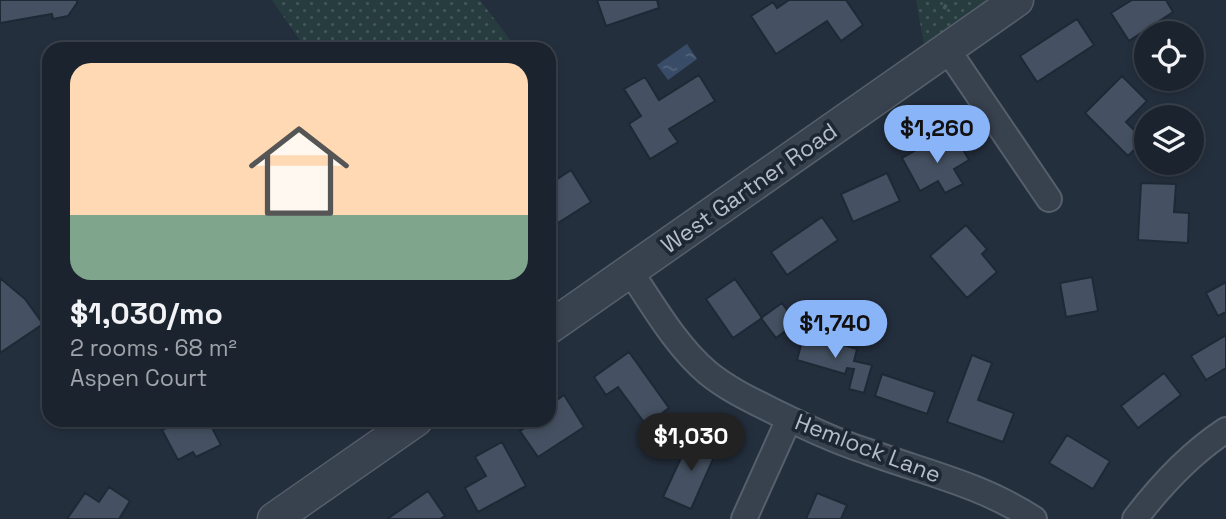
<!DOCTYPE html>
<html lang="en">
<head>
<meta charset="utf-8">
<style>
	body { margin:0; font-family:"Space Grotesk",sans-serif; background:#242b36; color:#f1f3f6; height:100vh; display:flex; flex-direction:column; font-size:26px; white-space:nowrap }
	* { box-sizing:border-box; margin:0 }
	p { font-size:23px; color:#a0a4aa }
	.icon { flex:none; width:38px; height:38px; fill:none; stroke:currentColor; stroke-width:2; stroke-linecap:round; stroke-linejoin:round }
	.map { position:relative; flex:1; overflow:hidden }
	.drawer { position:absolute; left:42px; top:42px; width:514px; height:385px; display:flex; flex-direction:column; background:#1b232e; border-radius:21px; box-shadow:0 4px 10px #0003,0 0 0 2px #39404a }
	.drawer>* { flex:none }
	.controls { position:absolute; left:1134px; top:21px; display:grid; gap:14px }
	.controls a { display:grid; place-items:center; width:70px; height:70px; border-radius:50%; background:#1b232e; box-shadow:0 4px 10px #0003,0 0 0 2px #39404a; font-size:35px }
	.price { position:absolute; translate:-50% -60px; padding:0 16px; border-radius:24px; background:#8ab4f8; color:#111; font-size:23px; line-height:46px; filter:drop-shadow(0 2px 4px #0008) }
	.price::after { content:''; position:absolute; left:50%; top:42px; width:21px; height:16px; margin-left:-10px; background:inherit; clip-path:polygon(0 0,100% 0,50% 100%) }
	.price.active { background:#222; color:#fff }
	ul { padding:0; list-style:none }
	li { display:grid; align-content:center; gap:14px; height:371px; padding:0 28px }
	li+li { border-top:2px solid #39404a }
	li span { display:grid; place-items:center; height:217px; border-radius:21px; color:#555 }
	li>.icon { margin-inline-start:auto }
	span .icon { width:126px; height:126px; fill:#fffc; stroke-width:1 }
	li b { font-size:30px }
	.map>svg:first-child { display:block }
</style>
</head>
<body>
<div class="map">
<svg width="1226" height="519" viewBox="0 0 1226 519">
	<defs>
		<pattern id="green-dots" width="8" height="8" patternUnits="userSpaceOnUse" patternTransform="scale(1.75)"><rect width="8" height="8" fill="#263c3f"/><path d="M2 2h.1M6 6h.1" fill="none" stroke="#435659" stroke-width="1.8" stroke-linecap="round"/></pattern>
		<pattern id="water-ripples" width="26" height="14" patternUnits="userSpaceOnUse" patternTransform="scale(1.75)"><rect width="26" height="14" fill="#394c67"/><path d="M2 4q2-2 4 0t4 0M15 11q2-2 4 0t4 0" fill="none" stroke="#53647b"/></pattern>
	</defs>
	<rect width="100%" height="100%" fill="#242f3e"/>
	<path fill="url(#green-dots)" d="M272 0H480L517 49H306Z
		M916 0H988L924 45Z"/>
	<path fill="url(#water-ripples)" d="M687 44 697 59 668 80 657 65Z"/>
	<path fill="#455162" stroke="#1f2835" stroke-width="2" d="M0 0H77V3L68 16 53 19 52 14 0 23Z
		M597 0H657L659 8 606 26Z
		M789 0H846L863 25 841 41 827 21 776 54 751 16 773 2 777 8Z
		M1132 0H1166L1173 12 1129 41 1111 13Z
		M1077 19 1094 45 1037 82 1020 56Z
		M699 75 715 101 669 129 678 142 650 159 629 124 641 116 624 89 645 77 659 100Z
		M1122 76 1147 101 1126 122 1144 140 1128 156 1085 113Z
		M956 137 969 160 954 169 963 184 945 193 938 181 920 191 902 158 934 140 938 147Z
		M571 170 591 202 550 228V184Z
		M887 173 900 201 853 222 841 194Z
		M1141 183 1176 184 1174 212 1189 213 1188 243 1138 240Z
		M822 217 838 240 787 275 771 252Z
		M966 225 987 249 982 254 997 272 967 298 930 256Z
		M1092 277 1098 311 1066 317 1060 283Z
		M0 278 25 299 43 324 0 353Z
		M735 279 762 318 733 338 706 299Z
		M1226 282V312L1218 316 1206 293Z
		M782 303 796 323 776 338 761 318Z
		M804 334 857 349 854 361 872 365 864 393 849 389 854 369 847 368 845 374 797 360Z
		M1226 335V368L1206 380 1191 356Z
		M629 352 669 408 646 425 618 387 606 395 594 377Z
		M972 355 992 363 978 400 1014 413 1003 442 947 422Z
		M1164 373 1181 395 1138 428 1121 406Z
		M882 374 935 392 927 414 875 396Z
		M564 395 584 427 538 457 520 431 537 420H550V405Z
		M183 420H208L221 445 196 457 193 452 178 460 162 430Z
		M1067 435 1110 461 1093 489 1049 463Z
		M691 436 718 448 691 509 663 497Z
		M502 442 526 486 478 512 465 488 486 476 475 457Z
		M109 487 130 501 119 519H67L85 493 99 502Z
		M428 491 445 516 440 519H387Z
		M817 493 847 505 841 519H806Z"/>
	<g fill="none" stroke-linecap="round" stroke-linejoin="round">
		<g stroke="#565f6c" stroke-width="28">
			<path id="minor" d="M947 49 1049 199
				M630 271C653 305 676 346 708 373 729 390 753 401 777 413 806 427 835 441 866 451 923 472 983 485 1034 519
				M744 519 789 419
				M1135 519C1160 486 1191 453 1226 430"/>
		</g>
		<g stroke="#565f6c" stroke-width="35">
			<path id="tertiary" d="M550 327 1017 0
				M274 519 416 420"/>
		</g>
		<path stroke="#44595c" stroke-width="3.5" stroke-dasharray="5 5" stroke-linecap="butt" d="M944 9 948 0"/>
		<use href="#minor" stroke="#38414e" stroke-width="24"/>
		<use href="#tertiary" stroke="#38414e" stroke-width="32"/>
	</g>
	<g text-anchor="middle" stroke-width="7" stroke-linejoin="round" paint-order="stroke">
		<g font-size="23" fill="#b4bcc9" stroke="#1d2633">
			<text transform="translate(749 188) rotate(-35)" y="8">West Gartner Road</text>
			<text transform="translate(868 448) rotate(21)" y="8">Hemlock Lane</text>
		</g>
	</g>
</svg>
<div class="controls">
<a><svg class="icon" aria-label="locate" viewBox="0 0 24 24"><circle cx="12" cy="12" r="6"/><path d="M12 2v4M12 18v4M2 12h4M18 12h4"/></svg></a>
<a><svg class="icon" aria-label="layers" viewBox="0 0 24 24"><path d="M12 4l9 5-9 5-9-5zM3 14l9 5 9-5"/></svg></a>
</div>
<b class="price" style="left:937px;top:165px">$1,260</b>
<b class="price" style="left:835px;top:360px">$1,740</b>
<b class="price active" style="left:691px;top:473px">$1,030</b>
<section class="drawer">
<ul>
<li><span style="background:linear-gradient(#ffd9b3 70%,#7fa58c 0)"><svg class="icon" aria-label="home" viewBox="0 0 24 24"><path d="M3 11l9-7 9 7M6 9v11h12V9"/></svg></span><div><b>$1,030/mo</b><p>2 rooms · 68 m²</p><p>Aspen Court</p></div></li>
</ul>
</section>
</div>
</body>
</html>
